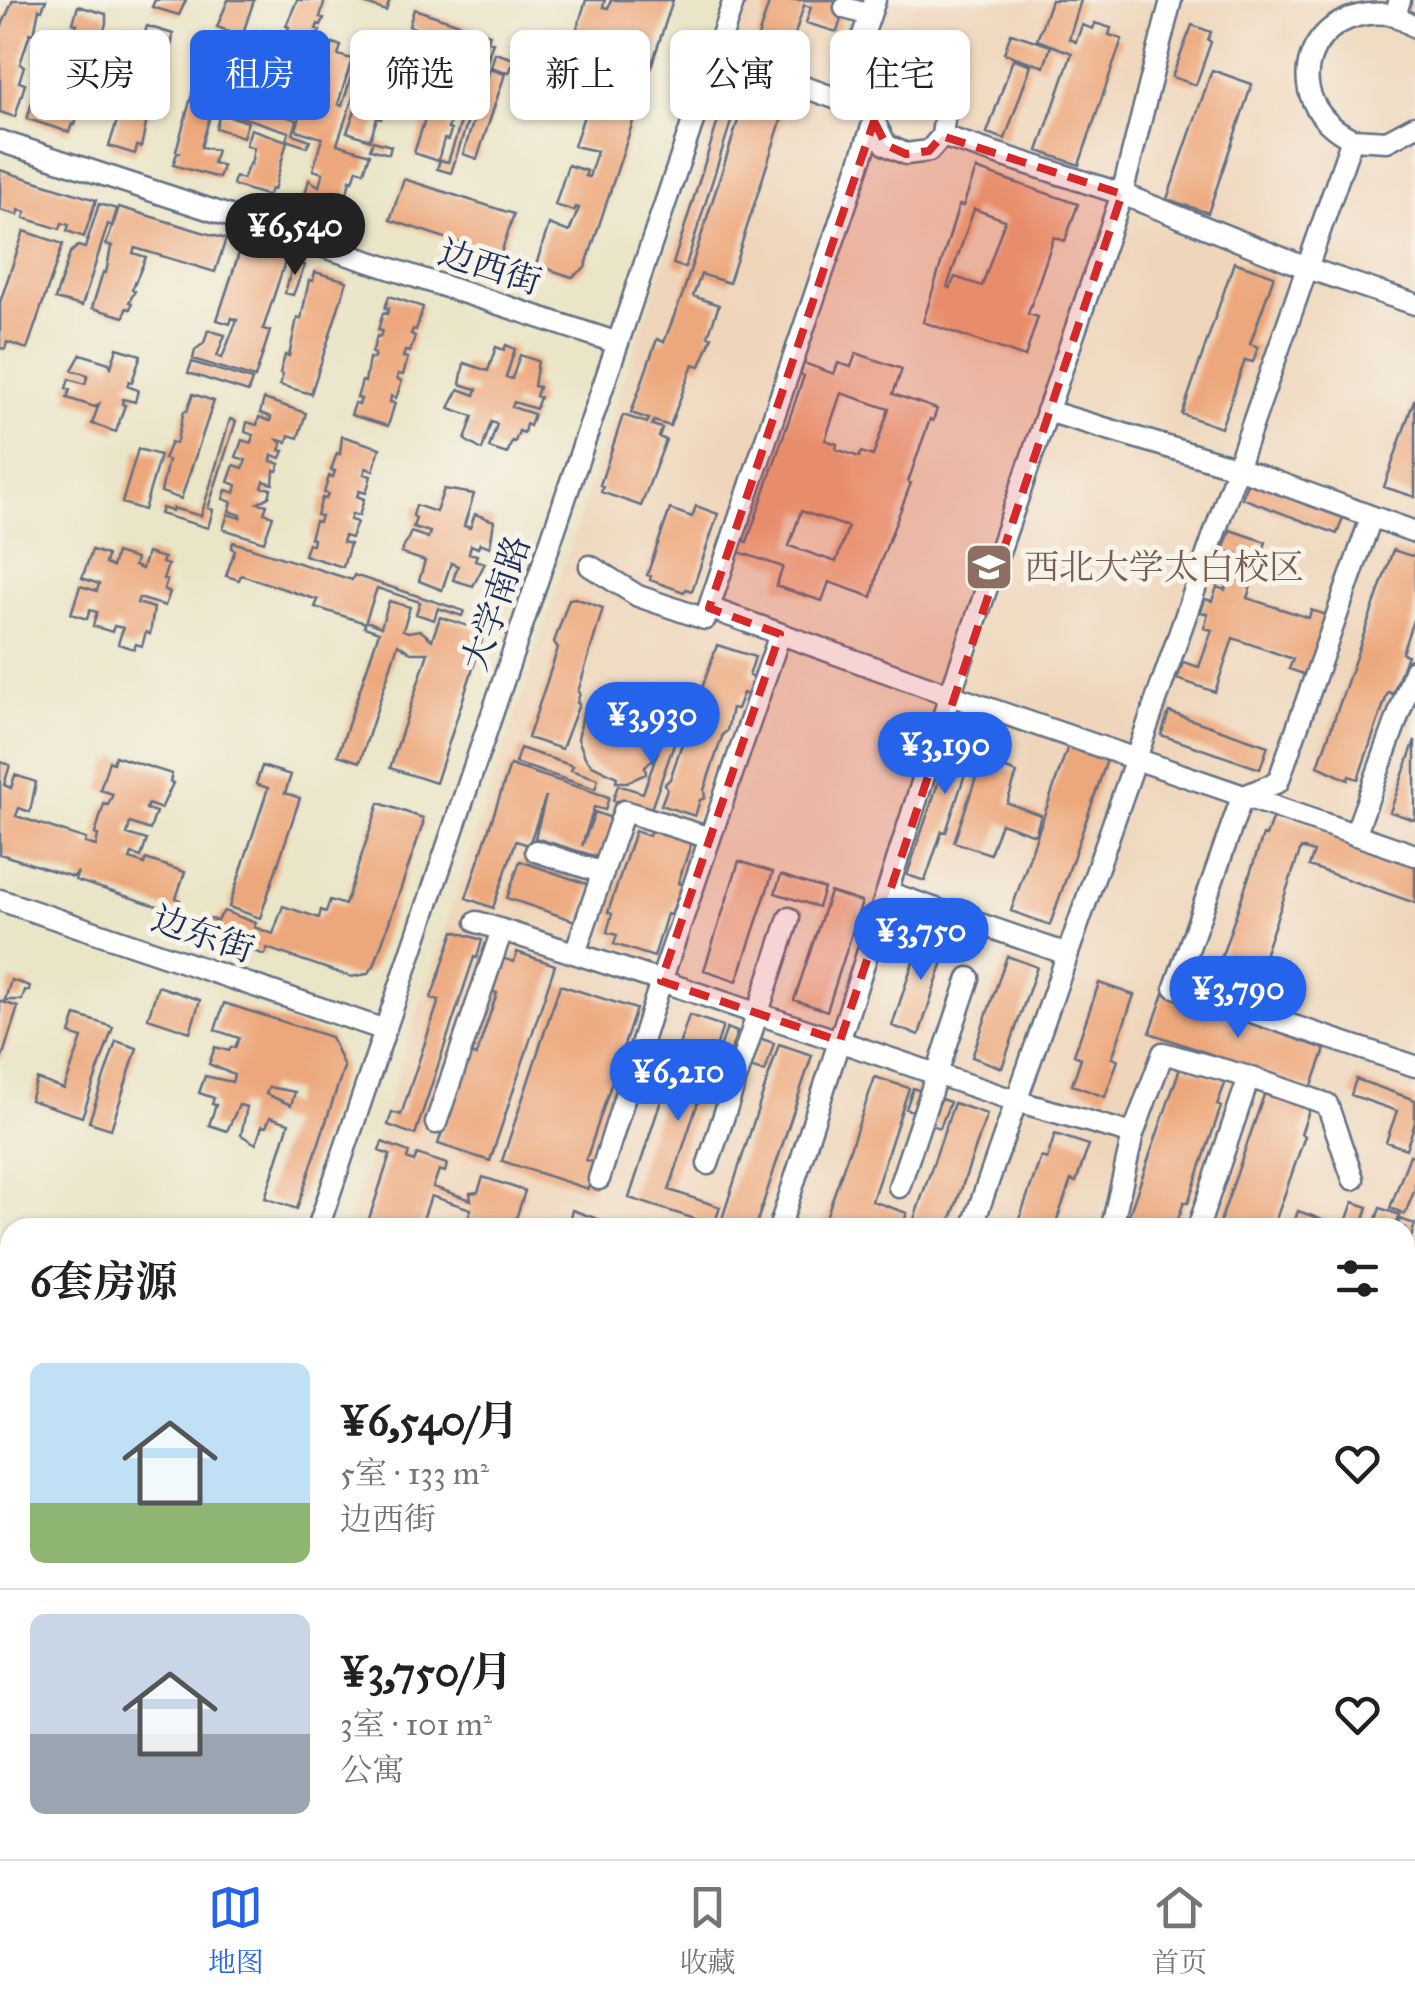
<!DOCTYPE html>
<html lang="zh">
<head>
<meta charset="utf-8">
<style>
	body { margin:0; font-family:"IM FELL Great Primer","Noto Serif SC",serif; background:#f2f2f2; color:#202124; height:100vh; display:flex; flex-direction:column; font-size:38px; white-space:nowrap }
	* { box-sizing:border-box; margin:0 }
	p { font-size:32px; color:#757577 }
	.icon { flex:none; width:55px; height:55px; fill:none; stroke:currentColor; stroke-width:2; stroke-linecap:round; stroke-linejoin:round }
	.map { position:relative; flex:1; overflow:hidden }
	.drawer { position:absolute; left:0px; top:1218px; width:1415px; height:642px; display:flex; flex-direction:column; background:#fff; border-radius:30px 30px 0 0; box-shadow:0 2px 8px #0004 }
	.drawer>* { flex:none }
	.banner { position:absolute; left:30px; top:30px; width:1355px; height:90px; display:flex; gap:20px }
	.price { position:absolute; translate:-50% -85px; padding:0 22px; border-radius:35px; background:#2563eb; color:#fff; font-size:32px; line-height:65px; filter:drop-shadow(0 2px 5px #0008) }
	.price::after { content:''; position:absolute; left:50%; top:60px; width:30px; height:22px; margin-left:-15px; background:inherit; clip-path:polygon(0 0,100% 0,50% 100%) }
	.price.on { background:#222; color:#fff }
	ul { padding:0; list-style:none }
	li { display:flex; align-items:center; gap:30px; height:250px; padding:0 30px }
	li+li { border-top:2px solid #e0e0e0 }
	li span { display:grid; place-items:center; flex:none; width:280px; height:200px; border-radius:15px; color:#555 }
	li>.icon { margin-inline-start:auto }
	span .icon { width:120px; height:120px; fill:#fffc; stroke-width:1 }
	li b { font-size:42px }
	h2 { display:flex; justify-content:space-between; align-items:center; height:120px; padding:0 30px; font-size:42px }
	.pill { padding:0 35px; border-radius:15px; background:#fff; box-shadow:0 2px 8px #0004; font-size:35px; line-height:90px }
	.pill.on { background:#2563eb; color:#fff }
	.dock { display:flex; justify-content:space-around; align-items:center; height:140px; border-top:2px solid #e0e0e0; background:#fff; font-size:28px; color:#757577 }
	.dock a { display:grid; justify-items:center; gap:5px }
	.dock .on { color:#2563eb }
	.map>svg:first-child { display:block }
</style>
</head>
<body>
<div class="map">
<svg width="1415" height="1859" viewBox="0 0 1415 1859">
	<rect width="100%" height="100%" fill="#f7f3e8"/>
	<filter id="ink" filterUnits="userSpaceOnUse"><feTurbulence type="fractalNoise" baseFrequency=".01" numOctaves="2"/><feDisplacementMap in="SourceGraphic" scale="20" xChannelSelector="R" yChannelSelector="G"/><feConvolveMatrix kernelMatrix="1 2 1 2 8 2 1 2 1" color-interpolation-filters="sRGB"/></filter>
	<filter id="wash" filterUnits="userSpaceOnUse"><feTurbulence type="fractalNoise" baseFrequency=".0048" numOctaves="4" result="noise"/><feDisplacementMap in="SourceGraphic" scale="40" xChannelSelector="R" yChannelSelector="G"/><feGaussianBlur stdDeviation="2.25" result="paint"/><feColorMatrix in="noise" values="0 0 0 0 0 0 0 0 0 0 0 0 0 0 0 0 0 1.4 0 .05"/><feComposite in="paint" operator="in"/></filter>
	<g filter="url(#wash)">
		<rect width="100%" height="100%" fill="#eae5c7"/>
		<path fill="#efd6bb" d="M749 0H1415V1859H813L816 1850H1405V1228H347Z"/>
		<path fill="#8fcf86" stroke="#557f72" stroke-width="2.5" d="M1405 1626 1412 1629 1410 1730 1405 1748Z
			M1227 1850H1343C1315 1859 1257 1859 1227 1850Z"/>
		<g id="blocks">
			<path fill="#eda77c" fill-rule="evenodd" d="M13 0H46L42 10 39 9 34 34 30 33 20 64 24 66 19 82 25 84 15 117 0 112V30Z
				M155 0H186L179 15 152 7Z
				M228 0H254L242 36 217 27Z
				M297 0H325L320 17 324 18 321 25 318 24 316 29 320 31 312 43 287 34 289 27 286 26Z
				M355 0H390L386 11Z
				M586 0H605L603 7 608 8 611 0H673L585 268 572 277 536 265 549 224 569 232 579 208 576 207 574 211 555 205 568 165 587 171 585 176 589 177 597 151 574 146 600 67 619 73 628 54 619 51 614 65 592 58 598 39 593 37 592 41 575 35Z
				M770 0H847L837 32 806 23 811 7 804 5 788 57 779 54 774 62 752 55Z
				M1051 0H1081L1069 39 1076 42 1082 25 1093 29 1095 23 1111 28 1109 35 1122 39 1079 165 1038 151 1072 53 1037 40Z
				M78 6 106 14V23L99 48 96 47 75 125 72 124 69 132 27 119 36 89 50 94 46 106 50 107 58 68 62 69 69 36 73 37 77 24 73 23Z
				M414 9 490 34 488 41 493 42 489 54 409 26Z
				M1192 25 1211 32 1208 40 1211 42 1196 85 1172 77Z
				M147 26 173 34 172 43 157 82 161 84 158 93 155 92 150 106 141 147 137 146 135 154 109 146Z
				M1011 33 1051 46 1044 67 1004 53Z
				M377 36 401 43 394 65 398 67 395 77 391 76 381 119 377 118 370 140 347 132 368 76Z
				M207 41 237 51 234 62 230 61 220 93 225 95 221 108 213 106 201 147 217 150 213 163 223 166 219 178 173 165 177 153H181L176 151Z
				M333 43 341 46 338 55 352 59 338 104 342 106 356 62 364 65 337 144 370 154 364 172 357 169 353 181 350 180 343 212 341 211 337 220 301 207 309 180 319 186 323 173 313 170 322 138 296 130 321 49 330 52Z
				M430 49 439 52 435 76 422 71Z
				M253 50 272 56 268 67 274 69 280 53 299 59 294 73 297 74 281 112 263 107 268 90 262 88 258 99 239 93 246 61 249 62Z
				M495 53 514 59 509 73 491 67Z
				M483 54 489 56 451 173 437 169 440 160 448 162Z
				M445 57 468 64 461 87 464 88 461 98 458 97 448 129 451 130 448 140 444 139 438 161 414 153Z
				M1013 59 1031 65 1005 139 987 133Z
				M490 69 505 74 477 159 463 154Z
				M1212 70 1252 84 1208 213 1167 199Z
				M733 73 745 77 685 268 673 264Z
				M751 80 790 93 729 283 701 274 693 296 719 305 708 336 712 337 700 366 693 364 670 426 654 421 652 425 662 428 659 437 666 440 641 506 601 492 603 486 600 485 623 415 647 423 649 419 631 413 657 339 664 342 683 293Z
				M418 92 427 95 421 113 413 110Z
				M234 99 297 120 293 134 310 140 307 147 286 140 289 132 229 113Z
				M220 113 248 122 243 137 216 128Z
				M251 129 287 141 274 190 271 189 268 196 233 185 235 177 243 179 249 164 251 165 254 148 246 145Z
				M373 141 391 146 389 154 370 149Z
				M976 169 1078 204 1065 241 1054 237 1028 314 1038 317 1025 357 923 322 959 205 963 206ZM974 209 1005 220 982 286 955 277 950 288 947 287Z
				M0 170 96 200 84 237 67 231 69 225 62 223 60 229 24 218 26 212 19 210 18 215 0 210Z
				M404 179 514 214 500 256 390 220Z
				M99 204 117 209 112 226 108 224 82 306 55 299 70 253 78 246 85 248Z
				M119 207 226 239 215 272 135 248 133 253 146 257 132 290 135 291 129 302 132 303 130 309 126 308 124 317 92 308 103 272 106 273 111 247 114 246 106 245Z
				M24 231 63 244 27 349 7 342 5 349 0 348V302Z
				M242 244 286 259 263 329 270 331 255 378 193 359 195 350 204 343 208 330 225 335 217 356 222 358 237 320 232 318 230 324 217 320Z
				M294 261 305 265 293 295 285 293Z
				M1234 262 1274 276 1250 344 1258 347 1253 362 1245 360 1221 428 1182 414Z
				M315 272 347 281 311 394 280 385 283 374 280 373 285 355 289 356 297 318 301 319 309 280 313 281Z
				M389 296 423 307 416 330 413 329 411 334 415 336 410 352 405 351 403 357 408 358 403 375 398 374 397 379 402 381 396 398 391 396 390 402 395 403 388 426 351 415 355 403 359 405 361 399 357 398 362 381 365 382 369 358 373 359 375 354 372 353 377 336 380 337 382 331 378 330 383 313 387 314 389 308H385Z
				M506 345 515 349 506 377 512 379 520 355 538 361 534 386 539 387 536 396 540 397 536 409 514 402 512 407 534 414 530 426 526 424 524 433 519 431 515 442 512 441 507 454 489 448 497 424 491 422 482 450 465 440 473 416 449 408 459 389 475 395 477 389 460 384 464 363 488 371 496 347 504 350Z
				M117 348 141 355 132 382 129 381 127 386 138 390 135 402 123 399 122 404 125 405 116 432 92 424 99 404 95 407 67 398 70 390 66 388 69 379 85 384 88 375 72 370 81 354 109 363 111 367Z
				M856 353 902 369 893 394 937 409 933 421 930 419 908 482 911 483 879 566 872 597 829 582 822 601 776 586 783 567 739 552 743 540 747 542 804 376 800 374 804 363 834 374 838 363 851 367ZM841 393 889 409 873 456 861 452 859 457 836 449 837 444 825 440ZM801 511 848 527 836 562 789 546Z
				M192 362 252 380 248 392 188 373Z
				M193 394 214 401 181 499 161 492 168 460 164 459 171 442 176 444 184 411H187Z
				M264 399 306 413 298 438 289 435 287 442 278 440 282 444 280 450 284 451 281 458 272 455 271 461 280 464 277 471 274 470 273 484 264 481 262 487 271 489 269 497 258 503 267 505 264 513 273 516 264 542 223 529 228 514 240 518 241 515 229 511 232 502 223 499 226 490 235 493 237 485 228 482 234 465 243 468 246 460 236 457 242 440 251 443 253 435 245 432 247 422 257 425 259 417 270 421 271 417 260 413Z
				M1414 400H1415V497L1384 487Z
				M230 419 236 421 208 508 213 510 208 528 160 514 162 508 172 511 173 508 201 516Z
				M342 436 380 448 373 471 366 468 364 474 371 476 366 493 359 491 357 496 364 499 359 516 352 514 350 520 357 522 351 538 344 536 343 542 350 544 343 567 304 555 308 543 312 545 313 539 310 538 315 521 319 522 321 516 317 515 322 498 326 499 328 494 324 493 329 476 333 477 335 471 331 470 337 453 340 454Z
				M138 449 160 455 144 510 122 503Z
				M1249 477 1345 512 1337 534 1242 498Z
				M444 489 474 494 464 526 470 528 475 514 494 521 490 547 480 543 478 548 471 545 469 553 477 555 475 560 485 563 473 586 453 580 458 566 451 563 442 590 419 581 425 561 401 553 411 532 428 538 430 532 413 527 416 518 413 516 416 505 436 512Z
				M696 506 718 514 692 591 686 589 684 592 650 580 651 576 647 575 670 509 692 517Z
				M1230 530 1266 542 1247 598 1309 618 1311 610 1327 615 1306 675 1289 669 1293 659 1233 638 1215 692 1177 679 1183 662 1199 667 1212 630 1204 628 1208 614 1201 612 1205 599 1212 601 1217 587 1225 590 1237 554 1223 550Z
				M233 542 352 580 354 575 464 611 462 616 438 608 434 620 416 614 420 602 377 588 365 623 315 607 318 600 241 575 239 580 226 576 235 550 231 548Z
				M92 550 107 555 105 564 112 567 116 553 136 559 134 566 142 569 147 553 164 558 162 563 168 565 163 579 167 580 164 590 170 592 165 606 139 598 137 603 154 608 150 634 146 632 142 646 136 644 134 649 118 644 123 628 114 626 112 632 93 626 97 612 90 610 87 619 71 614 80 586 97 591 99 584 82 578Z
				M1393 550 1411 556 1415 554V614L1402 653 1407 655 1393 694 1388 692 1358 779 1349 776 1348 780 1318 766Z
				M575 598 603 608 578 692 580 693 577 703 579 704 562 749 528 738 558 648 554 642 569 599Z
				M389 601 410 607 403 630 408 632 420 630 432 640 440 617 481 630 484 634 436 783 390 768 428 653H411L398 644 360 762 338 755 379 632 364 627 366 621 381 627Z
				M717 645 755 657 749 676 760 679 754 697 743 693 737 709 732 708 727 731 723 734 704 790 705 798 700 800 695 816 661 805 667 789 665 784 670 779 689 723 687 716 700 694Z
				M616 705 639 713 651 732 650 741 658 745 653 759 645 767 646 774 627 782H616L617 777 592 765 585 757 578 739 583 714 595 718 603 710Z
				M659 711 674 716 669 730 678 733 651 809 613 800 618 785 643 793 664 735 652 731Z
				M1169 712 1268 746 1260 769 1161 735Z
				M960 718 981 725 946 832 942 831 925 881 907 875Z
				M1070 740 1109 754 1050 925 1011 911Z
				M1415 740V816L1414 820 1390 812Z
				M520 748 573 766 571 770 598 779 595 789 515 763Z
				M115 756 172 774 170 782 173 783 161 809 148 804 146 809 156 812 150 830 130 823 127 834 147 840 141 857 132 854 130 859 144 864 146 859 185 872 176 898 180 900 176 912 75 880 78 872 73 877 0 854V762L10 765 4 785 11 788 15 775 36 782 30 812 19 808 16 816 86 839 85 843 96 846 98 835 95 834 104 804 108 805 113 794 100 790 109 761 113 763Z
				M982 760 1017 773 1007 803 1041 815 1035 835 1001 823 990 854 954 842Z
				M510 765 609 797 605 810 594 807 582 846 595 812 614 819 601 858 535 838 546 796 529 845 516 841 493 908 466 898Z
				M262 766 291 775 285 793 300 798 260 918 229 907 268 788 256 784Z
				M379 803 423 818V824L374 966 367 974 351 977 267 948 265 955 203 934 208 918 217 921 224 911 256 923 254 927 273 934 283 906 319 918 321 910 326 912 330 900 345 905Z
				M1274 814 1415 860V903L1309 866 1314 852 1301 848 1259 970 1270 973 1263 993 1215 976 1263 835 1266 836Z
				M652 827 692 841 678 883 682 885 671 915 667 914 654 957 614 944 617 935 607 932 612 914 608 912 635 831 649 836Z
				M520 861 590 885 578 922 507 898Z
				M739 861 773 872 737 981 704 970Z
				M781 875 824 889 818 907 775 893Z
				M830 892 862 902 827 1011 794 1000Z
				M454 931 482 940 477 958 474 957 415 1135 388 1125 392 1112 401 1115 439 1000 431 998Z
				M923 931 950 940 919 1035 892 1026Z
				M517 952 555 965 490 1161 438 1144 468 1053 476 1056 497 993 488 990 499 957 514 962Z
				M1007 956 1037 967 1002 1068 972 1057Z
				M11 980 30 986 29 991 25 990 22 1000H5Z
				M1099 983 1134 995 1112 1058 1118 1060 1105 1097 1072 1085 1081 1058 1074 1055Z
				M560 985 636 1009 586 1160 596 1163 588 1189 502 1161Z
				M158 986 200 1000 190 1032 148 1018Z
				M1164 993 1325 1049 1311 1089 1150 1033Z
				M0 1001 18 1007 1 1061H0Z
				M224 1003 331 1037 344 1067 297 1209 265 1198 289 1123 270 1117 266 1127 262 1126 256 1144 241 1135 247 1107 239 1105 227 1131 209 1125 216 1105 212 1104 214 1098 199 1093 205 1076 232 1082 234 1075 209 1064 215 1047 229 1051 231 1047 235 1048 239 1038 215 1030ZM269 1087 295 1092 291 1105 266 1094Z
				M76 1015 113 1027 82 1117 30 1100 37 1079 64 1089 82 1038 70 1034Z
				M689 1015 723 1026 669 1190 720 1207 714 1225 629 1198Z
				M727 1028 737 1032 727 1063 716 1059Z
				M759 1038 774 1043 765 1072 750 1067Z
				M116 1041 137 1048 111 1129 89 1122Z
				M779 1044 812 1055 755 1228H728L720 1225Z
				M1181 1065 1226 1081 1217 1105 1221 1107 1188 1203 1184 1202 1175 1228H1165L1129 1215Z
				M875 1077 909 1088 872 1201 907 1213 902 1228H827L824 1223Z
				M1356 1079 1415 1100V1123L1406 1149 1386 1142 1397 1111 1351 1095Z
				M913 1088 923 1092 917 1112 906 1109Z
				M1266 1089 1311 1105 1301 1134 1305 1136 1273 1228H1218Z
				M941 1099 950 1102 940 1128 931 1125Z
				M954 1103 987 1114 948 1228H911Z
				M1055 1134 1089 1145 1076 1182 1071 1180 1054 1228H1016L1041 1157 1047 1159Z
				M382 1142 409 1152 407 1159 414 1162 417 1154 447 1164 445 1172 439 1170 433 1187 471 1200 470 1193 478 1192 483 1177 525 1191 513 1228H465L471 1209 431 1196 420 1228H366L390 1155 379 1151Z
				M1410 1155 1415 1156V1189L1405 1214 1390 1208Z
				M1353 1202 1368 1207 1361 1228 1345 1225Z
				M1380 1208 1400 1215 1395 1228H1373Z
				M572 1210 606 1222 604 1228H567Z
				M1298 1211 1343 1227 1342 1228H1292Z
				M1400 1219 1415 1224 1406 1254 1405 1228H1397Z
				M0 1255 10 1258 1 1289H0Z
				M1405 1292 1415 1295V1332L1405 1326Z
				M1405 1336 1415 1339V1359L1405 1355Z
				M1405 1364 1415 1367V1426L1405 1423Z
				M0 1374 10 1377V1418L1 1446Z
				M1414 1541H1415V1608L1405 1605V1569Z
				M0 1672 10 1675V1706L0 1702Z
				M9 1767 10 1850H33L30 1859H0V1794Z
				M61 1850H129L139 1854 137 1859H58Z
				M134 1850H206L203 1859H144L145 1855Z
				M243 1850H284L282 1858 277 1859H240Z
				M307 1850H337L334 1859H303Z
				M417 1850H470L467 1859H434L435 1857Z
				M952 1850 976 1859H881L868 1856 867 1859 843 1851Z
				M989 1850H1049L1076 1858 986 1859Z"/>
		</g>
	</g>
	<g filter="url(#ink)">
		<use href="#blocks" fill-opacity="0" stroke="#636f83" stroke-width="2.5"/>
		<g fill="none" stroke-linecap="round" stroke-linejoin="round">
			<g stroke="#636f83" stroke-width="25">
				<path id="minor" d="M1400 0 1395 15 1415 27
					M845 8 870 15
					M776 77 877 113
					M841 100 875 0
					M1415 126 1387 141 1352 139 1307 268 1122 194 950 695 1415 855
					M942 136 945 112C926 91 913 85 886 94L874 121 886 145 906 154 929 151 942 136 1122 194 1171 0
					M1352 139C1273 101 1307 0 1395 15
					M0 141 618 343
					M1047 411 1235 467 1415 532
					M1371 518 1278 782 1242 797 1175 987 1415 1066
					M590 566 638 596 705 619 874 121
					M709 608 950 695 780 1226
					M780 634 661 981 1016 1101 1133 1134 1163 1053 1249 1077 1327 1104 1353 1179
					M1355 835 1415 669
					M536 851 603 873
					M887 892 1067 954
					M0 900 385 1030
					M477 922 661 981 599 1179
					M575 953 624 811 710 838
					M436 1123 502 930
					M708 1164 789 918
					M899 1187 969 978
					M318 1228 734 0
					M972 1228 1307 268 1415 304
					M1131 1228 1113 1222 1133 1134
					M1198 1228 1249 1077
					M1405 1445 1415 1448
					M495 1859 498 1850"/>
			</g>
			<g stroke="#636f83" stroke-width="30">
				<path id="major" d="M0 1610 10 1613
					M0 1645 10 1648
					M608 1850 635 1859
					M705 1850 731 1859"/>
			</g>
			<use href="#minor" stroke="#fff" stroke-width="20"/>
			<use href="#major" stroke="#fff" stroke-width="25"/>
		</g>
	</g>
	<path fill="#d62828" fill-opacity="0.2" stroke="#d62828" stroke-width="8" stroke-dasharray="20 12" stroke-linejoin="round" d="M874 121 886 145 906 154 929 151 942 136 1122 194 840 1041 661 981 780 634 709 608Z"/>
	<defs>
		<g id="university-square" transform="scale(2.5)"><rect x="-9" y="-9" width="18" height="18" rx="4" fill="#8d6e63" stroke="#f7f3e8"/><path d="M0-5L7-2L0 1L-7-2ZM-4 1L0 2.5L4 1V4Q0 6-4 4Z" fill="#fff"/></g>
	</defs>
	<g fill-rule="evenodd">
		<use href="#university-square" x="989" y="567"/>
	</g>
	<g text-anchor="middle" stroke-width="10" stroke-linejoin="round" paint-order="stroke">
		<g font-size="35" fill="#1b2f5e" stroke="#f7f3e8">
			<text transform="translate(490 267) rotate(18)" y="12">边西街</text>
			<text transform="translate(496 603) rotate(-71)" y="12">大学南路</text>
			<text transform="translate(203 934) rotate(19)" y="12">边东街</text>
		</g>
		<g font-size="35" fill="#785e54" stroke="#f7f3e8" text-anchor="start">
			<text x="1024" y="579">西北大学太白校区</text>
		</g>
	</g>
</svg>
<b class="price on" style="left:295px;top:278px">¥6,540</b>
<b class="price" style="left:652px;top:767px">¥3,930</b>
<b class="price" style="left:945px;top:797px">¥3,190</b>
<b class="price" style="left:921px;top:983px">¥3,750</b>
<b class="price" style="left:1238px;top:1041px">¥3,790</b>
<b class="price" style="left:678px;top:1124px">¥6,210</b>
<div class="banner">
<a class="pill">买房</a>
<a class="pill on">租房</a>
<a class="pill">筛选</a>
<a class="pill">新上</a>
<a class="pill">公寓</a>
<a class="pill">住宅</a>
</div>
<section class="drawer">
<h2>6套房源<svg class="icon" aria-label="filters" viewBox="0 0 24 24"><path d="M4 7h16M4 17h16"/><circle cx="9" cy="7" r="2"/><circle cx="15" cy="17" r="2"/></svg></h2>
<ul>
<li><span style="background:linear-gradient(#bfe0f5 70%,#8fb573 0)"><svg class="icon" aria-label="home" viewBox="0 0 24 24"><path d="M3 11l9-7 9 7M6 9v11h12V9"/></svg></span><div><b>¥6,540/月</b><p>5室 · 133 m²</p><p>边西街</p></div><svg class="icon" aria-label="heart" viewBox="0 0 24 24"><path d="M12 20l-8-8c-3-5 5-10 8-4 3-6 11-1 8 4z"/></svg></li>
<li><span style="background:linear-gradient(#c9d6e8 60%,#9aa5b1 0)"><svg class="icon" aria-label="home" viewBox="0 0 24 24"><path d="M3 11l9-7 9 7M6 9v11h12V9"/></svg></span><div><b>¥3,750/月</b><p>3室 · 101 m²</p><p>公寓</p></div><svg class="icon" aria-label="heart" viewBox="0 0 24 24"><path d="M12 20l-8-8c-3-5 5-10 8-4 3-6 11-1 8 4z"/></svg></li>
</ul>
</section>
</div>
<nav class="dock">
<a class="on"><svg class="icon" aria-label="map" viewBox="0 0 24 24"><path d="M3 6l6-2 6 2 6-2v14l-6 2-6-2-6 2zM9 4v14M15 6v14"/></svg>地图</a>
<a><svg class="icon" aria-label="saved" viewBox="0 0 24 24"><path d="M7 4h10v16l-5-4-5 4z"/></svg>收藏</a>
<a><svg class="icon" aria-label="home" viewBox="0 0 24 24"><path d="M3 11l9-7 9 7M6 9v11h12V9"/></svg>首页</a>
</nav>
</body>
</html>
